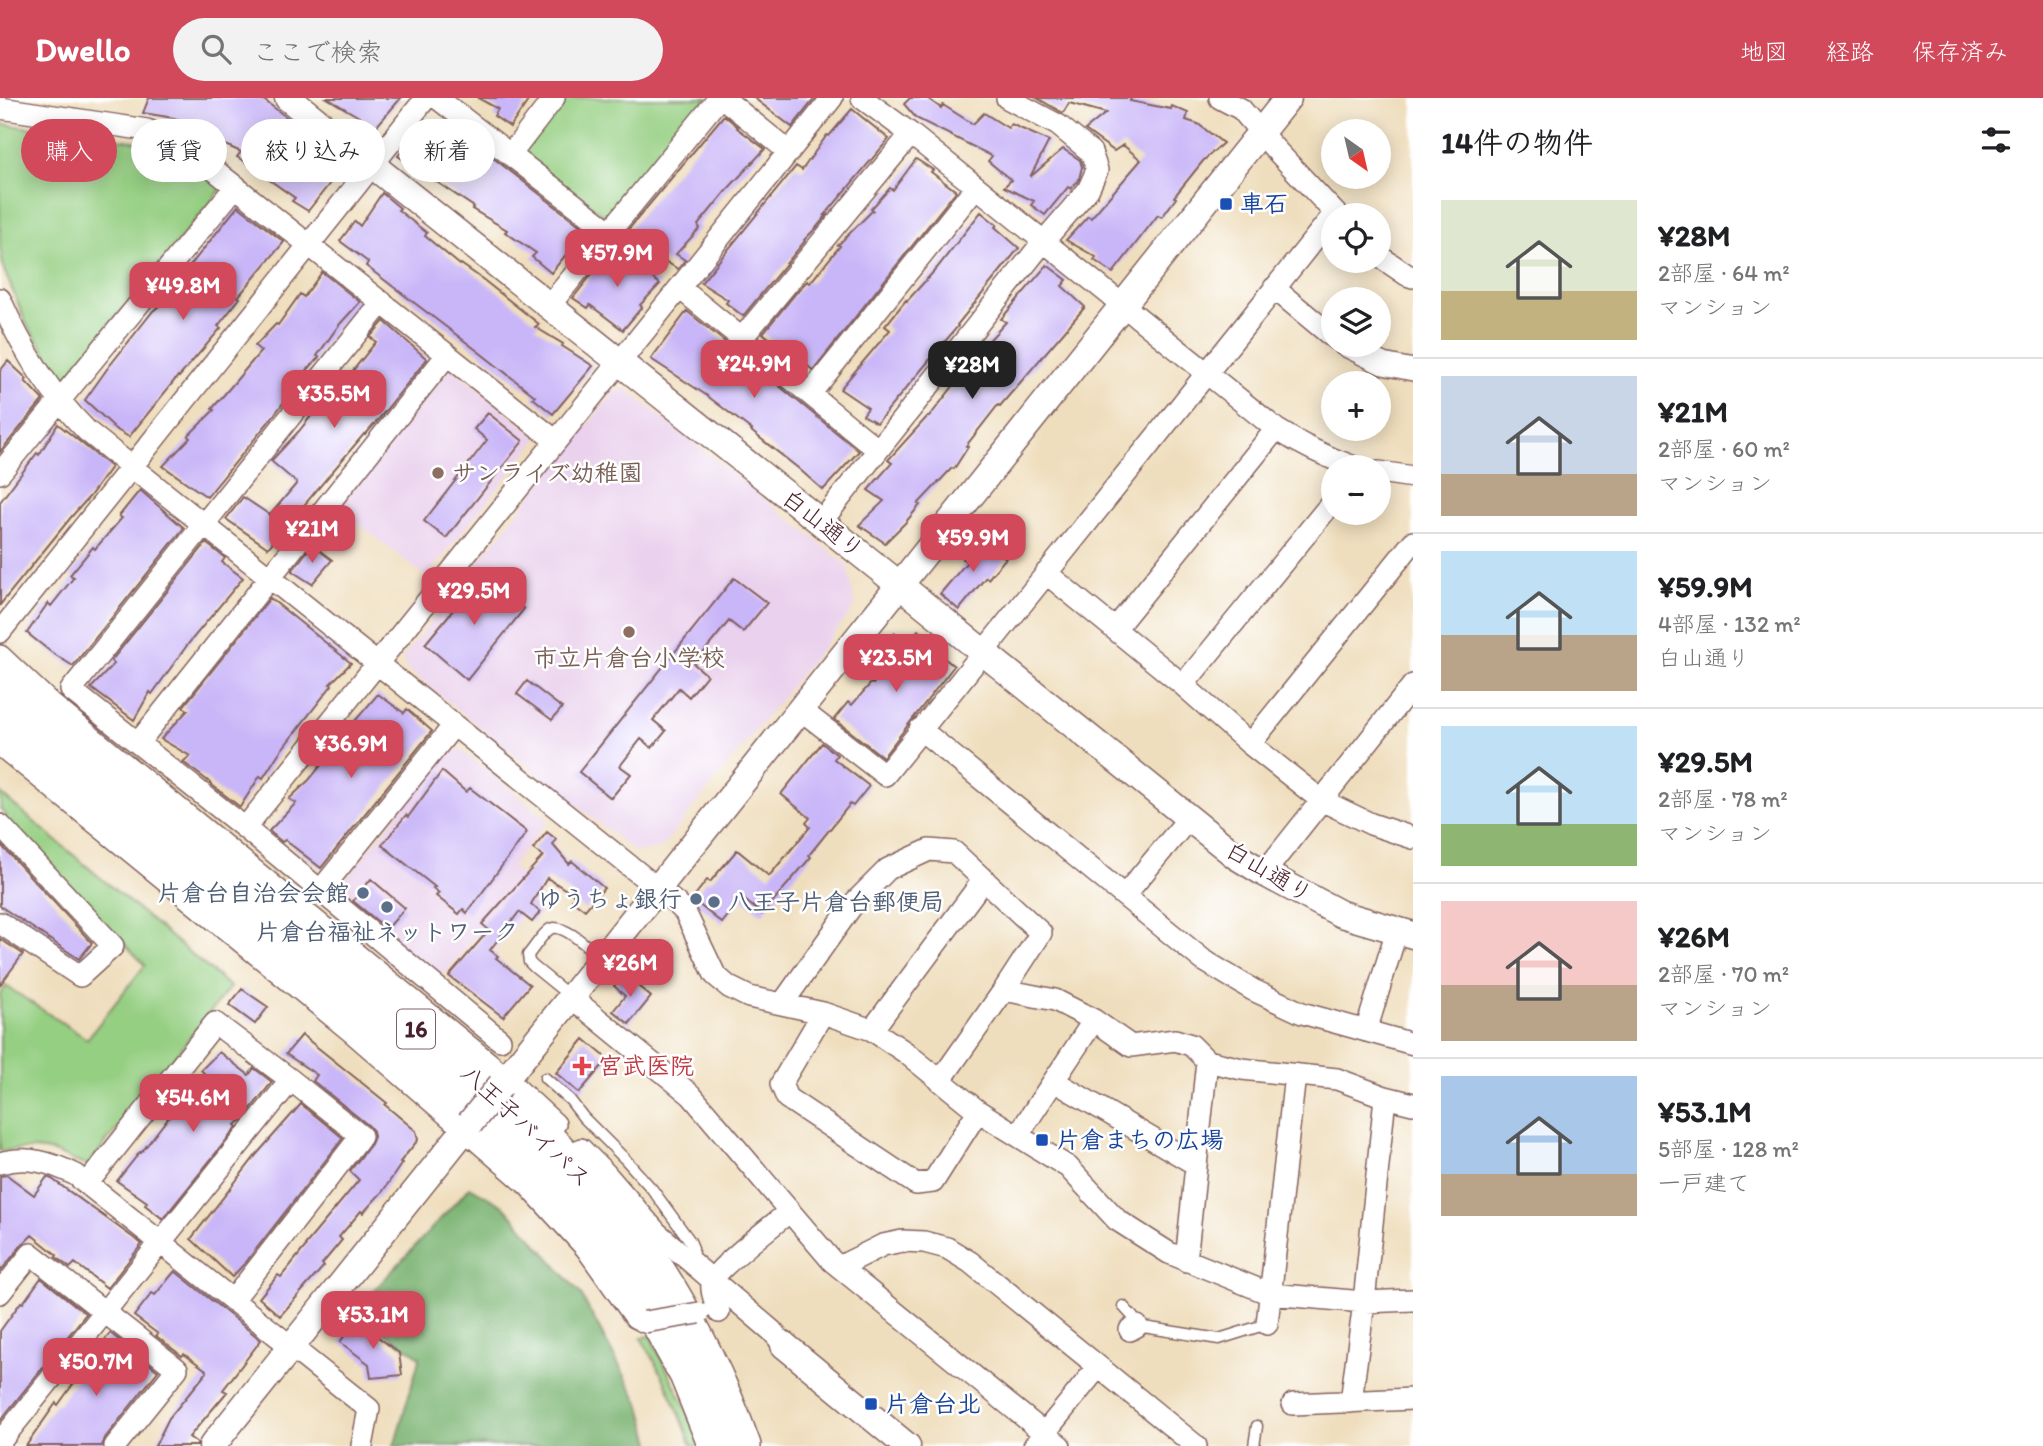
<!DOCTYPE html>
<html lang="ja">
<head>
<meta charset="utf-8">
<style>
	body { margin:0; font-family:Itim,"Klee One",sans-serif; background:#f2f2f2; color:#202124; height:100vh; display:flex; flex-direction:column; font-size:26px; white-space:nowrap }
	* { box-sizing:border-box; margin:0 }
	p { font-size:23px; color:#757577 }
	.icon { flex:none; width:38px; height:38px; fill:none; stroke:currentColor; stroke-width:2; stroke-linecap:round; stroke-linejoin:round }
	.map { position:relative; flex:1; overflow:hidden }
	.details { display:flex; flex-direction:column; background:#fff; width:630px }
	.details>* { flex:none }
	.banner { position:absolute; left:21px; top:21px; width:665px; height:63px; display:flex; gap:14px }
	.needle { width:46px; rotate:146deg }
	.controls { position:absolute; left:1321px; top:21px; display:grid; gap:14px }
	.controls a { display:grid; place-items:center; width:70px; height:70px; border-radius:50%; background:#fff; box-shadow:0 4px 18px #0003; font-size:35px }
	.price { position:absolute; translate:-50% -60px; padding:0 16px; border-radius:14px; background:#d1495b; color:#fff; font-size:23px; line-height:46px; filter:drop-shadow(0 2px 4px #0008) }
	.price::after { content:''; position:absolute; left:50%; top:42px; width:21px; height:16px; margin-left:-10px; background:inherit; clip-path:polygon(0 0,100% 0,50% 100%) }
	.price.on { background:#222; color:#fff }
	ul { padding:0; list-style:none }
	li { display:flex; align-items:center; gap:21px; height:175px; padding:0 28px }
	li+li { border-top:2px solid #e0e0e0 }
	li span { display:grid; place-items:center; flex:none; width:196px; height:140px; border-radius:0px; color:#555 }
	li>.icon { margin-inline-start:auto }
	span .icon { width:84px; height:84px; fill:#fffc; stroke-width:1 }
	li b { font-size:30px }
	h2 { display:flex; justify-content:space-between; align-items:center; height:84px; padding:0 28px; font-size:30px }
	.chip { padding:0 24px; border-radius:32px; background:#fff; box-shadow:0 4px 18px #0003; font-size:24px; line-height:63px }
	.chip.on { background:#d1495b; color:#fff }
	header { display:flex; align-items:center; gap:42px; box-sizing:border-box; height:98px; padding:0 35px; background:#d1495b; color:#fff }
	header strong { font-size:33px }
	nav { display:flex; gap:38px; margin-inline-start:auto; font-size:24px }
	.search { width:490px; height:63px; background:#f2f2f2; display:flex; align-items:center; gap:18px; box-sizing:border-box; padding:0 24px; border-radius:38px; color:#757577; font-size:26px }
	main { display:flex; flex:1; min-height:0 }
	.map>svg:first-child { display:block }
</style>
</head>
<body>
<header>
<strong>Dwello</strong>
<div class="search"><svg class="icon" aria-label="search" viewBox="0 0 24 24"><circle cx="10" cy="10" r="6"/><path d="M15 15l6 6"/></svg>ここで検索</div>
<nav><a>地図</a><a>経路</a><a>保存済み</a></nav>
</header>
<main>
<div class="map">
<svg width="1413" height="1348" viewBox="0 0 1413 1348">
	<rect width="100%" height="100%" fill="#fff"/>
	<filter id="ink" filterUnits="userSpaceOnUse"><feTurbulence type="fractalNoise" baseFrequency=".0143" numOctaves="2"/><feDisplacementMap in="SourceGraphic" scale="14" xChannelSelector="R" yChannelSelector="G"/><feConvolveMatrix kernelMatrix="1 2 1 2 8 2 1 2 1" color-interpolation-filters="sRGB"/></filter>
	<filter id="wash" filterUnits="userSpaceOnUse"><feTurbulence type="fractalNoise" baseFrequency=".00686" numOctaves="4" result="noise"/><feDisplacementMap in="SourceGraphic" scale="28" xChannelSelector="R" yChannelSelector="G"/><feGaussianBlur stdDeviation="1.57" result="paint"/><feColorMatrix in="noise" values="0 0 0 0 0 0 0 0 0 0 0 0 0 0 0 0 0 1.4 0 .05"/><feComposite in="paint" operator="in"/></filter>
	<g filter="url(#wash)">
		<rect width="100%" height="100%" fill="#efdebd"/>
		<path fill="#ead1ed" d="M451 270 538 340 426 479 339 410Z
			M626 291 847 467 855 509 660 751 635 754 406 570 403 559 614 294Z
			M461 652 548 722 511 769 542 793 496 852 476 837 439 882 343 802 340 789 447 653Z"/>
		<path fill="#95cf82" stroke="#707756" stroke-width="2" d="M562 0H708L610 122 519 54Z
			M0 26 149 45 223 89 65 282 27 227 4 172 0 150Z
			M1 696 230 889 88 1067C77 1066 68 1059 56 1055 37 1049 19 1051 0 1053V896L6 888 87 941 145 867 3 720 6 717 0 711Z
			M650 1238 705 1348H692C678 1310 662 1273 641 1240Z"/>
		<path fill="#78b270" stroke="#61684e" stroke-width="2" d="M470 1089 505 1109 580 1195 641 1308 652 1348H394L420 1259 354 1214Z"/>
		<g id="blocks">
			<path fill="#c9b6f8" d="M149 0H261L293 24 290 27 319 46 314 51 341 71 308 113 292 103 295 100 264 78 266 76 237 59 241 54 205 38 208 34 174 20 143 15Z
				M327 0H401L376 29Z
				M478 0H530L510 29 494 18 498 11Z
				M754 0H815L792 29Z
				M910 0H927L941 10 943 7 973 26 984 15 1008 30 1011 26 1049 43 1030 79 1063 51 1080 62 1082 69 1079 81 1071 91 1068 89 1045 117 1031 107 1034 103 1004 89 1011 82 988 63 992 58 916 20 904 6Z
				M1037 0H1131L1130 3 1171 11 1172 8 1188 15 1186 22 1198 26 1223 45 1203 63 1174 99 1176 100 1162 119 1158 117 1113 175 1094 162 1096 159 1066 142 1088 118 1091 120 1141 62 1123 47 1114 53 1085 32 1106 15 1069 5 1063 15Z
				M852 11 889 41 825 117H827L816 130 804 142 805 143 743 218 726 205 728 202 701 185 796 68 802 72 827 37 829 38Z
				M724 17 738 29 737 30 765 51 726 93 698 127 700 130 676 156 685 162 678 171 623 138Z
				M447 24 586 132 551 175 532 159 536 155 505 134 507 132 472 111 474 109 398 58 413 39 427 50Z
				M916 61 933 72 931 74 956 93 813 272 785 251 783 252 763 235 795 196 807 183 810 185 840 148 838 147 873 112 871 111 890 90 893 92Z
				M382 95 400 110 398 112 427 135 425 138 460 167 461 166 481 180 539 226 535 229 563 246 562 248 593 268 553 316 533 300 535 298 479 254 366 168 368 164 340 143 355 123 360 128Z
				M238 108 284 144 238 199 240 200 218 228 221 230 179 279 178 278 129 339 112 329 113 328 85 302 107 271 153 213 183 188 177 184Z
				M981 114 997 127 995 129 1019 150 957 227 958 228 877 325 863 317 868 310 840 291 890 232 885 228 906 202 907 203 937 170Z
				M613 150 660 186 640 207 642 209 623 232 590 207 588 210 573 200Z
				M1047 167 1067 182 1062 188 1085 209 1000 308 998 307 966 348 968 349 954 371 952 370 918 406 920 407 905 425 885 445 859 427 884 403 868 392 892 365 888 362 927 319H929L962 277 986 250 983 249 1006 224 1001 221Z
				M322 174 360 204 339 227 317 258 319 259 294 287 296 288 271 321 207 399 163 368 190 340 188 338 214 312 212 311 261 253 255 248 276 226 278 227 300 196 304 199Z
				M687 213 859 353 823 392 798 370 751 333 752 332 706 297 651 261Z
				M384 223 427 261 378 322 365 337 364 336 268 450 226 421 243 399 270 417 297 385 271 363 299 333 343 278 347 280 376 244 370 239Z
				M8 263 27 281 25 283 43 302 0 354V273Z
				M488 315 523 343 446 440 424 423 487 342 474 331Z
				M58 326 111 369 90 398 72 418 0 507V404L37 355 39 357Z
				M140 392 184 430 73 568 51 554 27 535 48 505 51 508 74 479 70 477 93 449 95 451 122 420 119 418Z
				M981 442 1006 460 988 481 986 479 959 512 940 496 967 464 963 461Z
				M206 445 225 460 222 464 243 480 188 546 152 596 150 594 134 622 91 590 114 566 111 563Z
				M312 447 332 462 312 486 292 473Z
				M482 477 524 511 467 582 425 546Z
				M734 480 767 505 743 534 729 523 694 566 707 577 689 599 679 590 653 622 666 633 652 650 641 641 620 668 631 676 611 700 579 674Z
				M270 500 351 565 330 586 332 587 279 655 263 680 260 678 240 709 212 687V686L183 664 190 658 161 641 188 612 183 609Z
				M918 532 929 540 925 545 954 568 883 659 834 621 848 604 852 607 871 585 873 586 898 555 886 546 895 535 907 545Z
				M527 583 562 610 552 622 517 596Z
				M378 596 404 615 407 611 432 633 321 770 285 742 282 744 269 733 296 705 289 701 309 682 336 649 335 648 357 625 355 623Z
				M822 645 837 657 834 661 869 688 853 708 850 706 809 757 811 759 762 816 742 800 722 825 692 801 707 782 710 784 737 752 769 778 810 729 806 725 810 720 781 696Z
				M442 673 466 694 470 690 527 734 467 815 463 811 459 816 436 798 439 795 433 790 435 789 382 747 406 717 408 719Z
				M547 734 556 741 553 747 569 766 572 763 604 790 585 812 572 802 576 798 547 780 531 806 540 814 532 824 519 814 490 852 498 858 496 860 530 887 503 919 449 878 489 832 482 826 543 758 533 751Z
				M0 746 92 845 79 861 0 808Z
				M371 781 405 810 387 831 353 803Z
				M0 841 23 856 0 887Z
				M624 876 651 899 629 926 613 913 625 898 614 888Z
				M242 891 268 909 255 926 229 907Z
				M302 937 387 1005 385 1007 416 1033 418 1042 400 1064 402 1065 383 1093 363 1115 361 1113 339 1139 342 1142 322 1166 324 1168 280 1218 259 1200 278 1177 281 1179 306 1148 305 1147 359 1082 350 1073 371 1046 374 1039 373 1033 369 1028 313 983 317 977 286 956Z
				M584 941 608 961 579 995 556 975Z
				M219 954 249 977 254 970 272 984 242 1022 235 1027 237 1029 163 1121 145 1107 147 1104 117 1083 140 1054 141 1055 174 1012 173 1011 204 975 201 972Z
				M301 1006 343 1040 246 1164 232 1179 191 1141 257 1056Z
				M7 1077 34 1097 47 1079 52 1081 142 1146 107 1190 75 1165 70 1170 56 1159 57 1157 32 1137 21 1148 0 1174V1078Z
				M175 1173 261 1242 223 1292 227 1294 189 1339 197 1345V1348H155L169 1320 207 1274 206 1272 184 1256 182 1258 156 1238 158 1236 134 1218 152 1195 155 1197Z
				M41 1180 86 1216 0 1323V1233L21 1204 23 1205Z
				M356 1222 399 1255 402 1277 371 1280 369 1266 340 1244Z
				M110 1235 158 1273 105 1340 102 1348H26L56 1305 58 1307Z"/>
		</g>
	</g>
	<g filter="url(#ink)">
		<use href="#blocks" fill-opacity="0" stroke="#84625e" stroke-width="2"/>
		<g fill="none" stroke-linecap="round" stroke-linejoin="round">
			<g stroke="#84625e" stroke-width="13">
				<path id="service" d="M571 899 534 869 529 864 528 857C535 849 542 836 550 831 563 824 591 852 601 860
					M545 980 570 1002 583 1019 625 1061 652 1091 690 1143 693 1150 692 1165
					M1123 1208 1133 1219 1137 1228 1219 1241 1267 1226
					M1254 1348 1257 1328"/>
			</g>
			<g stroke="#84625e" stroke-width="24">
				<path id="minor" d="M437 0 609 133
					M723 0 789 54
					M862 0 911 36 1276 331C1301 347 1326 359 1354 369
					M1220 0 1241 11 1274 50 1337 117
					M0 10 147 32 179 44 556 343
					M510 57 554 0
					M1379 158 1407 177 1413 179
					M680 190 877 351
					M1274 190 1334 240
					M0 201C21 249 50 296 87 333L676 805 685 814 715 877 729 889 749 899 823 915 872 932 905 954 978 1013 1068 1069 1117 1122 1169 1155 1270 1196 1364 1204 1413 1202
					M382 204 71 592 245 730 500 942
					M549 208 719 0
					M742 240 911 36
					M1344 247 1383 266 1413 272
					M810 296 975 90
					M1379 374 1413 379
					M0 375 236 88
					M821 424 1043 144 1088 92 1097 72 1091 54 1058 27 1007 0
					M1046 475 1183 587 1250 646 1321 702 1371 726 1413 740
					M1115 531 1276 331
					M0 534 426 0
					M0 558 50 605 490 966 555 1026
					M1183 587 1334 402
					M801 612 885 677 1335 115
					M920 631 1203 862 1253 892 1302 915 1413 946
					M138 645 447 257
					M1250 646 1413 444
					M0 647 352 934 527 1086 586 1150 635 1219 645 1224
					M0 727 113 848 80 878 0 825
					M245 730 832 0
					M1264 775 1413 587
					M320 793 454 627
					M1125 797 1189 720
					M1004 892 1055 902 1094 922 1131 948 1175 942 1191 947 1207 963 1186 1163
					M571 899 691 997 832 1163 1060 1348
					M782 906 854 805 888 771 929 752 954 754 1041 835 1004 892 940 983
					M823 915 781 986 787 1000 916 1086 933 1084 978 1013
					M872 932 984 781
					M1366 933 1397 832
					M1207 963 1242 971 1337 981 1385 999 1413 1006
					M1054 983 1195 1066
					M1018 1037 1094 922
					M581 1051 606 1076 657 1135 772 1233 784 1247
					M0 1065C28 1057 52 1065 76 1077L369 1311 362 1348
					M87 1086 215 925 291 982 361 1038 233 1202
					M839 1169 883 1147 902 1143 924 1144 947 1150 970 1164 1196 1348
					M0 1195 31 1156 177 1271 115 1348
					M719 1214C716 1205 709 1191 713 1182 718 1169 776 1125 790 1113
					M1267 1226 1295 977
					M1130 1232 1137 1228
					M1351 1304 1364 1204 1385 999
					M1293 1306 1413 1301
					M0 1344 291 982
					M1034 1348 1098 1269"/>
			</g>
			<g stroke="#84625e" stroke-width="29">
				<path id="tertiary" d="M288 0 901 488 1236 758 1264 775 1341 816 1413 837
					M501 987 1288 0
					M784 1247 907 1348
					M212 1348 470 1025"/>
			</g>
			<g stroke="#84625e" stroke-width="38">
				<path id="trunk" d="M0 587 38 620C140 704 243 788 345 872 416 931 490 987 556 1050 642 1133 703 1236 743 1348
					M0 621 454 995 539 1069 596 1133 617 1160 649 1207 687 1276 716 1348"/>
			</g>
			<use href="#service" stroke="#fff" stroke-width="10"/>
			<use href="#minor" stroke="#fff" stroke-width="21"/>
			<use href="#tertiary" stroke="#fff" stroke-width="26"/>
			<use href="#trunk" stroke="#fff" stroke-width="35"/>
			<g stroke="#84625e" stroke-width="24" stroke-linecap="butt">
				<path id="minor-bridge" d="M645 1224 699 1215"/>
			</g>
			<g stroke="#84625e" stroke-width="29" stroke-linecap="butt">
				<path id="tertiary-bridge" d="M470 1025 501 987"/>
			</g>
			<use href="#minor-bridge" stroke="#fff" stroke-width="21"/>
			<use href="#tertiary-bridge" stroke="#fff" stroke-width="26"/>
		</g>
	</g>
	<g fill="#1a4fb4" stroke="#fff" stroke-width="2.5">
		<rect x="1219" y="99" width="14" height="14" rx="3.5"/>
		<rect x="1035" y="1035" width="14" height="14" rx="3.5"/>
		<rect x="864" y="1299" width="14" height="14" rx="3.5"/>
	</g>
	<g fill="#8d6e63" stroke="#fff" stroke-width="2.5">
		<circle cx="438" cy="375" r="7"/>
		<circle cx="629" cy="534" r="7"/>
	</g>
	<g fill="#5c6f8a" stroke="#fff" stroke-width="2.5">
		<circle cx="363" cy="795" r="7"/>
		<circle cx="696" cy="801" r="7"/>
		<circle cx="714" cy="804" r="7"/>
		<circle cx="387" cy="809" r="7"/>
	</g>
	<path fill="#e0444e" stroke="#fff" stroke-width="2.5" d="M578.5 957.5h7v7h7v7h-7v7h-7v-7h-7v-7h7z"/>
	<g text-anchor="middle" stroke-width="5" stroke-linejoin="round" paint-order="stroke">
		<rect fill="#fff" stroke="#80626b" stroke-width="2" x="397" y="911.5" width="38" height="39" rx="5"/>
		<g font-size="23" font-weight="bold" fill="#4a1f2b">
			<text x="416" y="939">16</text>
		</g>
		<g font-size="24" font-weight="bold" fill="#164399" stroke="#fff" text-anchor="start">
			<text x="1240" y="114">車石</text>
			<text x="1056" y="1050">片倉まちの広場</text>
			<text x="885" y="1314">片倉台北</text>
		</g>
		<g font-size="24" font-weight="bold" fill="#785e54" stroke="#fff" text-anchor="start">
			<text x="452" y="383">サンライズ幼稚園</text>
			<text x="629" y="568" text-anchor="middle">市立片倉台小学校</text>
		</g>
		<g font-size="24" fill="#4a1f2b" stroke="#fff">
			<text transform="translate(823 426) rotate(38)" y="8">白山通り</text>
			<text transform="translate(1269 774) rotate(31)" y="8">白山通り</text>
			<text transform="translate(526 1028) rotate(43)" y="8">八王子バイパス</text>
		</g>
		<g font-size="24" font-weight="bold" fill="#4e5e75" stroke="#fff" text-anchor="end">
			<text x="349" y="803">片倉台自治会会館</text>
			<text x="682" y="809">ゆうちょ銀行</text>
			<text x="728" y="812" text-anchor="start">八王子片倉台郵便局</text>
			<text x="387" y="842" text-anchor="middle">片倉台福祉ネットワーク</text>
		</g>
		<g font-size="24" font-weight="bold" fill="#be3a42" stroke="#fff" text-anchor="start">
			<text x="598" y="976">宮武医院</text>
		</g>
	</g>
</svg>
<div class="controls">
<a><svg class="needle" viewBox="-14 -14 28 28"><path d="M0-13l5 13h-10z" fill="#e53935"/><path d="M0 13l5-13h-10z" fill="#757577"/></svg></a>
<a><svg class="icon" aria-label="locate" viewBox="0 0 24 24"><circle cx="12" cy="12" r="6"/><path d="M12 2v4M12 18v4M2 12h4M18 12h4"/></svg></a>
<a><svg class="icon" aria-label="layers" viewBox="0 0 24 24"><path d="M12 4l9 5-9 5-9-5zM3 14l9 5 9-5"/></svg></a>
<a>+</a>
<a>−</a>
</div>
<b class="price" style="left:617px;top:191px">¥57.9M</b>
<b class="price" style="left:183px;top:224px">¥49.8M</b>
<b class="price" style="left:754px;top:302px">¥24.9M</b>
<b class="price on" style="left:972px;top:303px">¥28M</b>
<b class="price" style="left:334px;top:332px">¥35.5M</b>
<b class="price" style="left:312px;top:467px">¥21M</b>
<b class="price" style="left:973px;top:476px">¥59.9M</b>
<b class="price" style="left:474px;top:529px">¥29.5M</b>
<b class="price" style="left:896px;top:596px">¥23.5M</b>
<b class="price" style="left:351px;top:682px">¥36.9M</b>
<b class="price" style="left:630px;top:901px">¥26M</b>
<b class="price" style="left:193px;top:1036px">¥54.6M</b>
<b class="price" style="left:373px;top:1253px">¥53.1M</b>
<b class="price" style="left:96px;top:1300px">¥50.7M</b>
<div class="banner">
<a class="chip on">購入</a>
<a class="chip">賃貸</a>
<a class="chip">絞り込み</a>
<a class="chip">新着</a>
</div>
</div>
<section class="details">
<h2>14件の物件<svg class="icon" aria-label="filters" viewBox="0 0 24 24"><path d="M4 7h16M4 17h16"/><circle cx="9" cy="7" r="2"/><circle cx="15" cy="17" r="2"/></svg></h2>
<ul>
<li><span style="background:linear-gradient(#dfe7d0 65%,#c2b280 0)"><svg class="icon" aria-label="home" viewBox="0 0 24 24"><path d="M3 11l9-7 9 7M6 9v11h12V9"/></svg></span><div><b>¥28M</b><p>2部屋 · 64 m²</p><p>マンション</p></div></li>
<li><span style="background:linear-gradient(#c9d6e8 70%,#b9a48a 0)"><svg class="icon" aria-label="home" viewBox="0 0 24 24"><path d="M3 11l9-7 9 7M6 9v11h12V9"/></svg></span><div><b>¥21M</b><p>2部屋 · 60 m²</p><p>マンション</p></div></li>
<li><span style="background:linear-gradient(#bfe0f5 60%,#b9a48a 0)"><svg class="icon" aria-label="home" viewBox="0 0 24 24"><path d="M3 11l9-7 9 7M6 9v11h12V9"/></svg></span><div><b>¥59.9M</b><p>4部屋 · 132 m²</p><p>白山通り</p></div></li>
<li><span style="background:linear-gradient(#bfe0f5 70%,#8fb573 0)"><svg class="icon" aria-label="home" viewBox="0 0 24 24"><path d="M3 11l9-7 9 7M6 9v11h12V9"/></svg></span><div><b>¥29.5M</b><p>2部屋 · 78 m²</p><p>マンション</p></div></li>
<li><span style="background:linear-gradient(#f6c9c9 60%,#b9a48a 0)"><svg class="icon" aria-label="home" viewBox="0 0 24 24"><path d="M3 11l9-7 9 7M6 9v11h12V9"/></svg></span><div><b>¥26M</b><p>2部屋 · 70 m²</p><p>マンション</p></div></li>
<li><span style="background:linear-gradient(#a9c7e8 70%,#b9a48a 0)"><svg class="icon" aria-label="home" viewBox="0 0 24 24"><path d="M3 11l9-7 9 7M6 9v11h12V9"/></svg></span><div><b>¥53.1M</b><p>5部屋 · 128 m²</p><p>一戸建て</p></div></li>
</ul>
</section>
</main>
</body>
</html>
